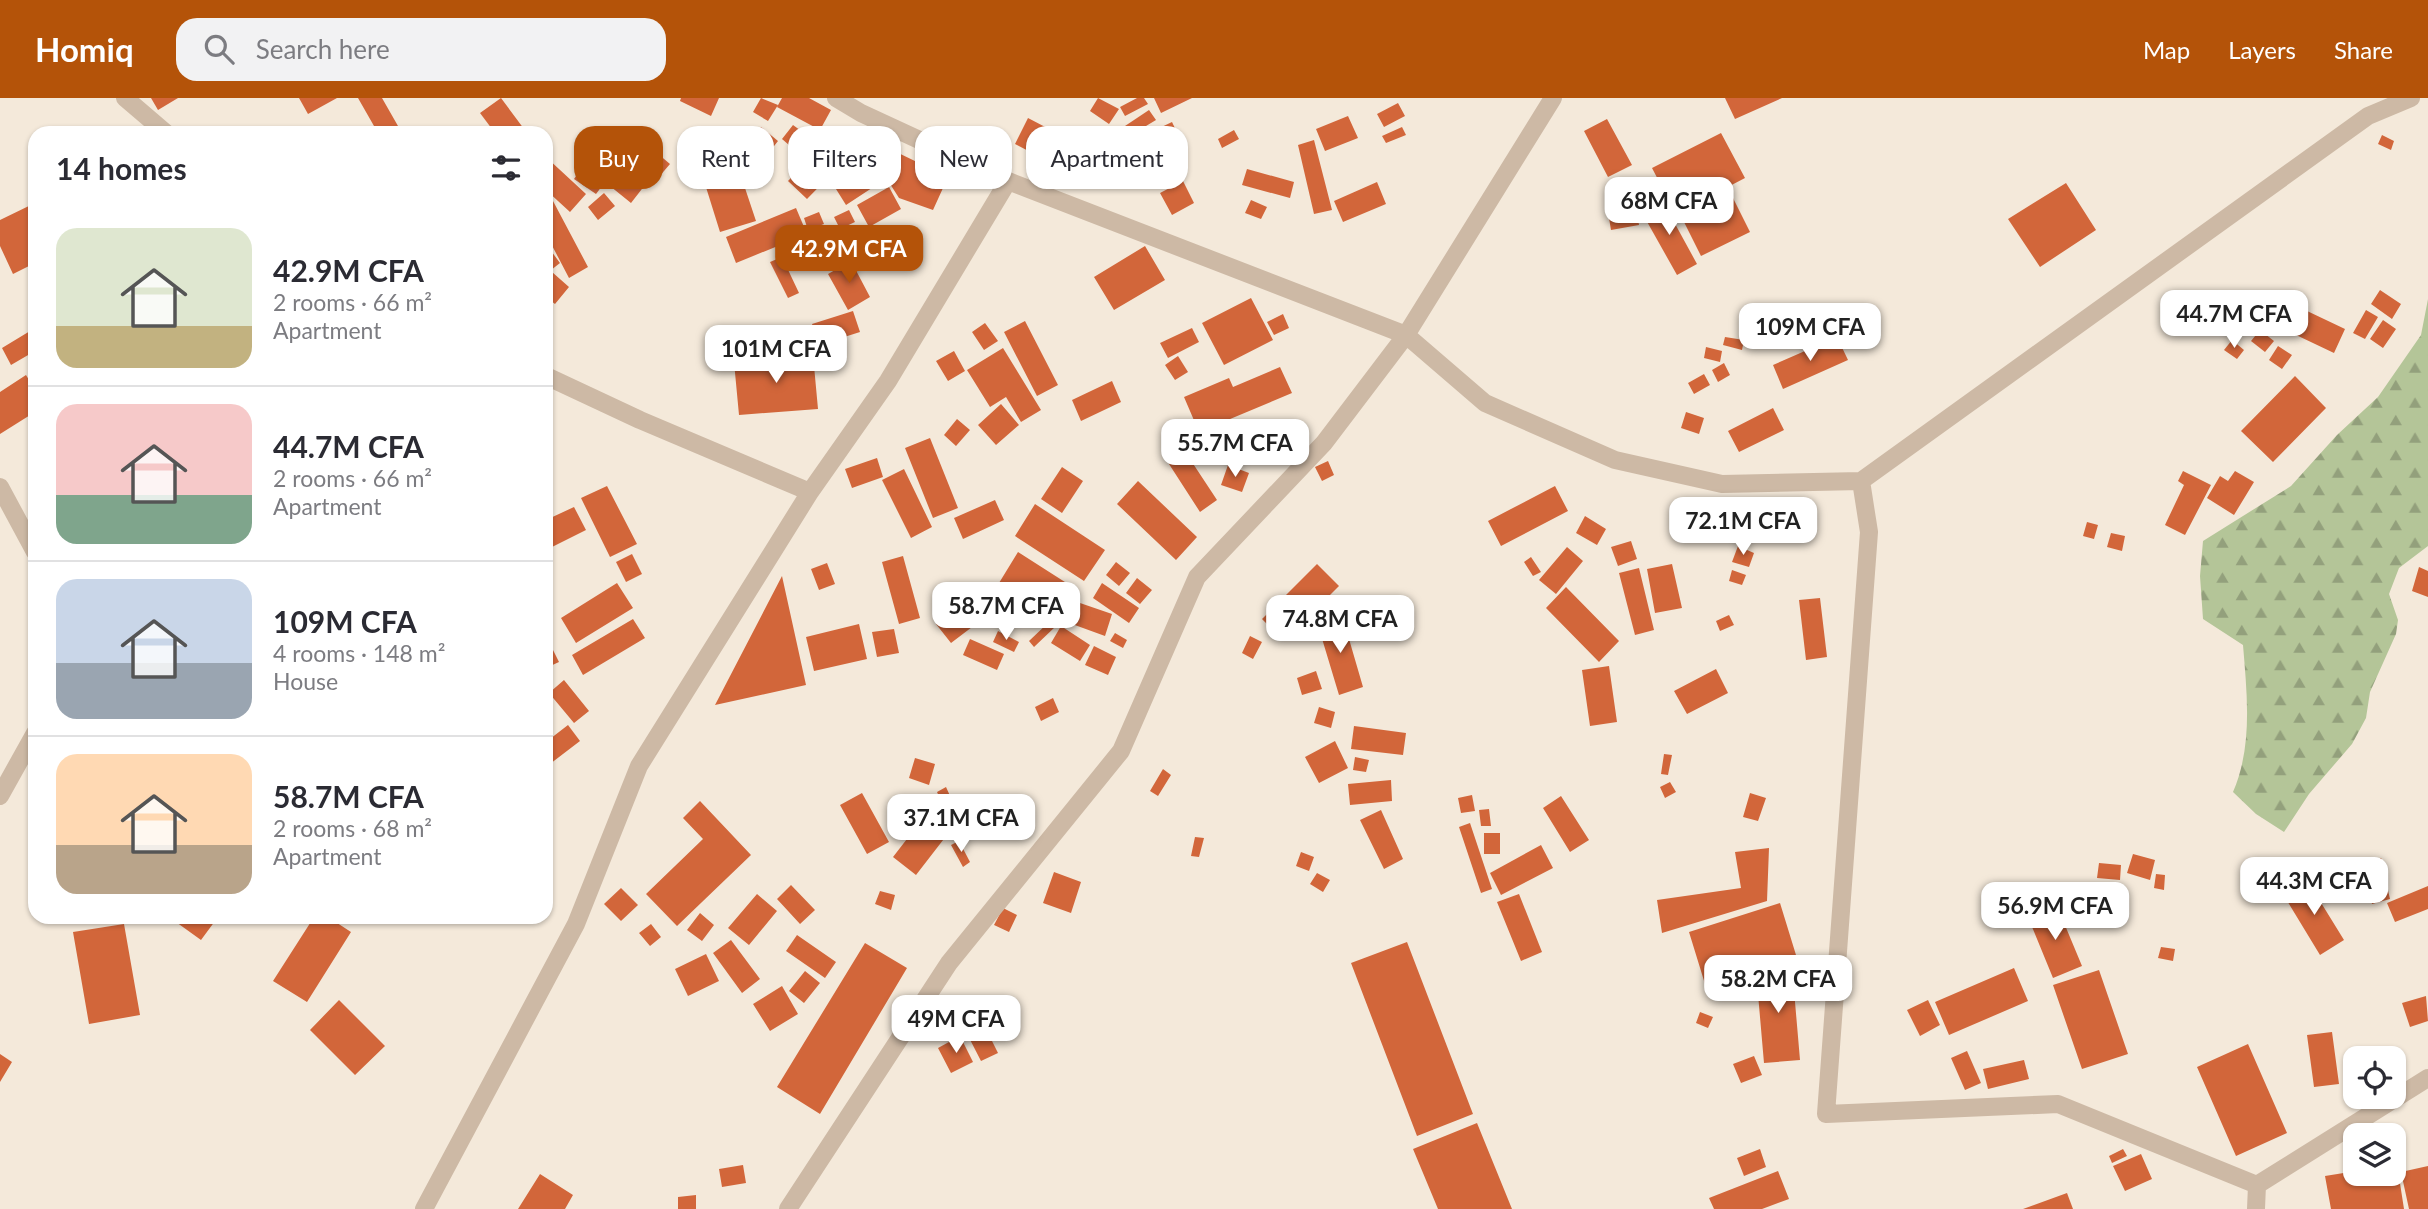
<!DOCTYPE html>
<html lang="en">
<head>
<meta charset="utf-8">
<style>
	body { margin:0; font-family:Lato,sans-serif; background:#f2f2f3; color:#2b2b33; height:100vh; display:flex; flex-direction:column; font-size:26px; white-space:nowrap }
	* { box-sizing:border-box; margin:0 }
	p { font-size:23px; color:#7c7c81 }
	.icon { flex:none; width:38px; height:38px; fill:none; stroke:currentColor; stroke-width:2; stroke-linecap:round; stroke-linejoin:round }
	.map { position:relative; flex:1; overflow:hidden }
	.details { position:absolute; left:28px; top:28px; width:525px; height:798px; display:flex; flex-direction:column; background:#fff; border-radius:21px; box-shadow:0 2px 5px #0004 }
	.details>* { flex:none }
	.banner { position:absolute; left:574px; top:28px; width:665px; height:63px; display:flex; gap:14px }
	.controls { position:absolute; left:2343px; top:948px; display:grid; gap:14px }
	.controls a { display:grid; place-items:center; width:63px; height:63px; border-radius:14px; background:#fff; box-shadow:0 2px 5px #0004; font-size:35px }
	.price { position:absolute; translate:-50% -60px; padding:0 16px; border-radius:14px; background:#fff; color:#222; font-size:23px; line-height:46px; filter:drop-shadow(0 2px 4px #0008) }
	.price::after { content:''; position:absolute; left:50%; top:42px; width:21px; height:16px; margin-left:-10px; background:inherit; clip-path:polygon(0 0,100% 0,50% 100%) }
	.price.current { background:#b45309; color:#fff }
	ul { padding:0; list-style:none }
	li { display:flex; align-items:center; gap:21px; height:175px; padding:0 28px }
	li+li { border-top:2px solid #e1e1e2 }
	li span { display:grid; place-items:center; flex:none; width:196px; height:140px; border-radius:21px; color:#555 }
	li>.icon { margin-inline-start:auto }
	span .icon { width:84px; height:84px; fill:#fffc; stroke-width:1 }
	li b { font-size:30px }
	h2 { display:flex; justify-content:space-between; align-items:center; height:84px; padding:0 28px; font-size:30px }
	.chip { padding:0 24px; border-radius:21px; background:#fff; box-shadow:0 2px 5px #0004; font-size:24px; line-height:63px }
	.chip.current { background:#b45309; color:#fff }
	header { display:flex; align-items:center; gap:42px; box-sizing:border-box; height:98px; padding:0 35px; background:#b45309; color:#fff }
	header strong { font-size:33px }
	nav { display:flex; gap:38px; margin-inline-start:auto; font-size:24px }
	.search { width:490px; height:63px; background:#f2f2f3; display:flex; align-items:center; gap:18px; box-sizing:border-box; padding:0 24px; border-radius:21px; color:#7c7c81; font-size:26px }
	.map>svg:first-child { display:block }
</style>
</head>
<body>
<header>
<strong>Homiq</strong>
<div class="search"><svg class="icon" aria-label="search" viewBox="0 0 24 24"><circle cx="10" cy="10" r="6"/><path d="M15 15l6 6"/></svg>Search here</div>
<nav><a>Map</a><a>Layers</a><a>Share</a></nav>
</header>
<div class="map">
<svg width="2428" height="1111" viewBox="0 0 2428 1111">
	<defs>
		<pattern id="forest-firs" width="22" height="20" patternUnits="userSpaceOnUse" patternTransform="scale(1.75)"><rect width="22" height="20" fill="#b4c598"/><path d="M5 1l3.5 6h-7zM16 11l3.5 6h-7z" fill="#93a07c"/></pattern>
	</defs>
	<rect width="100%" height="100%" fill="#f4e9da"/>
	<path fill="url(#forest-firs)" d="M2428 201V448L2399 470 2389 496 2398 522 2396 536 2370 594 2366 620 2352 646 2309 696 2284 734 2256 716 2233 694C2253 648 2247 596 2243 547L2203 521 2200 478 2203 443 2291 388 2337 337 2378 299 2421 237Z"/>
	<path fill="#d2663a" d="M151 0H178L158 12Z
		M299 0H337L308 16Z
		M358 0H382L398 28 386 35H378Z
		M501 0 527 35H495L480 15Z
		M681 0H719L711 18 680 3Z
		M761 0 778 7 768 23 753 14Z
		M782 0H809L831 12 820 32 777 9Z
		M1098 0 1119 11 1109 26 1090 13Z
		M1137 0H1144L1148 6 1125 18 1120 9Z
		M1154 0H1192L1161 15Z
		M1725 0H1782L1735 21Z
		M1398 5 1405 18 1384 29 1377 16Z
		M1149 12 1156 22 1131 37 1125 28Z
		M1348 18 1358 40 1325 53 1316 31Z
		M1028 20 1051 32 1038 58 1015 46Z
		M1607 21 1632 67 1608 79 1584 33Z
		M1172 24 1183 47 1139 69 1126 46Z
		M793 27 808 38 796 53 782 41Z
		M625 28 670 66 652 87 607 49Z
		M761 29 778 43 751 77 741 69 752 55 745 49Z
		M1402 29 1406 37 1386 45 1382 38Z
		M837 32 856 51 807 101 788 83Z
		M1234 32 1239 41 1222 50 1218 41Z
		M1082 33 1107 42 1097 70 1071 61Z
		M1721 35 1745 80 1676 116 1652 70Z
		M2382 37 2394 43 2391 52 2378 46Z
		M737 38 747 59 700 81 691 60Z
		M1314 42 1332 112 1314 116 1298 47Z
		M875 45 882 54 863 70 856 62Z
		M888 50 948 79 933 112 899 100 878 67Z
		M603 53 645 87 631 105 605 84 596 96 574 81 583 68 588 72Z
		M546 59 586 96 570 114 546 92Z
		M1247 71 1294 84 1290 100 1242 87Z
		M866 72 875 88 846 107 836 91Z
		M740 75 756 123 720 134 705 86Z
		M1183 83 1194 105 1172 117 1160 95Z
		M1377 84 1386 106 1343 124 1334 103Z
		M2066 85 2096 132 2040 169 2008 121Z
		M889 89 901 111 869 129 857 107Z
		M1730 94 1750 134 1701 158 1681 118Z
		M604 95 615 108 598 122 588 109Z
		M1251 102 1267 109 1261 121 1245 115Z
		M1662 102 1697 166 1677 177 1641 113Z
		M553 103 588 169 569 180 546 136V107Z
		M1635 103 1639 127 1611 132 1607 108Z
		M35 105V165L13 176 0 148V122Z
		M796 110 807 136 736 165 726 139Z
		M849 112 855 124 840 131 834 119Z
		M819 114 824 126 808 132 804 120Z
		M863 128 883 159 867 168 847 138Z
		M546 146 560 165 546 176Z
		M1145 148 1165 182 1114 212 1094 179Z
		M831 149 836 163 824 167 820 153Z
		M782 159 799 195 788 200 770 164Z
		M851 163 870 199 848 212 828 176Z
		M552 174 569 189 555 206 546 199V181Z
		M2380 192 2401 206 2392 221 2371 206Z
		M2237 197 2242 206 2218 220 2213 211Z
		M1251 200 1273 242 1224 267 1202 225Z
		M2305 212 2345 231 2334 255 2294 236Z
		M2366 212 2378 219 2365 241 2353 235Z
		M853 213 860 234 819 247 812 226Z
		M2245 214 2256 222 2248 234 2237 226Z
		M1283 216 1289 230 1274 237 1267 224Z
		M2383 222 2396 231 2383 250 2370 241Z
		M1025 223 1058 287 1037 298 1004 234Z
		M985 225 998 243 984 252 972 234Z
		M35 230V253L11 267 2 250Z
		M1192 230 1199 244 1168 260 1160 245Z
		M2260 232 2274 243 2265 254 2251 243Z
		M1725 239 1744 242 1742 252 1723 247Z
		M1837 239 1848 262 1783 291 1773 267Z
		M2232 242 2244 252 2237 261 2224 252Z
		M2278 248 2292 257 2282 271 2269 262Z
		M1706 249 1722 253 1720 264 1704 260Z
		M1003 250 1041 312 1021 324 1006 299 990 309 967 272Z
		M954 253 965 273 948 283 936 263Z
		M813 257 818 311 739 317 734 264Z
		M1178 258 1188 274 1175 282 1165 267Z
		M1724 265 1730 277 1718 284 1712 272Z
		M1280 269 1292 295 1199 334 1184 299 1229 280 1233 289Z
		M1704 276 1710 287 1694 296 1688 285Z
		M26 277 35 292V314L0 336V294Z
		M2295 278 2326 310 2273 364 2241 333Z
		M1112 283 1121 304 1081 323 1072 302Z
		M1001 306 1019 327 996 347 978 327Z
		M1773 310 1784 332 1739 354 1728 333Z
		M1686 314 1704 320 1699 336 1681 330Z
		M957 321 970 332 956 348 944 337Z
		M1212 331 1223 348 1204 359 1193 342Z
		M930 340 958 410 933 420 905 350Z
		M1186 355 1217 402 1200 414 1169 366Z
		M877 360 883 379 852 390 845 371Z
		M1328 363 1334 377 1322 383 1315 369Z
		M1228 367 1249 375 1242 394 1221 387Z
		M1062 369 1083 383 1062 415 1041 401Z
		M904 371 932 429 911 440 882 382Z
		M2183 373 2211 387 2185 437 2165 427 2184 387 2178 383Z
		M2235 373 2254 384 2234 417 2207 400 2220 378 2228 383Z
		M1138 383 1197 439 1176 462 1117 406Z
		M607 388 637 446 610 459 581 400Z
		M1555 388 1568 413 1501 448 1488 423Z
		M995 402 1004 422 963 441 954 420Z
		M1035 406 1105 452 1084 483 1015 438Z
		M574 409 586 432 546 452V422Z
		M1585 418 1606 431 1597 447 1576 435Z
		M2087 424 2098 427 2094 441 2083 438Z
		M2111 435 2125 438 2122 453 2107 449Z
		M1631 443 1637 461 1618 468 1611 449Z
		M1738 448 1754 455 1749 469 1732 464Z
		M1567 449 1583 463 1556 496 1539 482Z
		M1018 454 1079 493 1059 524 999 485Z
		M632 456 642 476 626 484 616 464Z
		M903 458 920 520 899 526 882 464Z
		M1531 459 1541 474 1533 478 1524 464Z
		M1116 464 1130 475 1119 488 1106 477Z
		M827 465 835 486 819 492 811 471Z
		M1317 466 1339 488 1284 543 1262 521Z
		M1672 466 1682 510 1655 515 1647 471Z
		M2419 469 2428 473V499L2412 493Z
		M1639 470 1654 532 1635 537 1619 475Z
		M1732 472 1746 477 1742 487 1729 483Z
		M782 478 806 587 715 607Z
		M1137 480 1152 492 1140 506 1126 495Z
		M617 485 633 510 576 545 561 520Z
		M990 485 1005 504 951 545 936 526Z
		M1102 485 1139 510 1129 525 1093 500Z
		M1566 489 1619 543 1599 564 1546 510Z
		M1820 500 1827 559 1806 562 1799 502Z
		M1080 505 1112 516 1105 538 1072 526Z
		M1342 517 1363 589 1339 597 1317 524Z
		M1729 517 1734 527 1720 533 1716 523Z
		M633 521 645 540 583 577 572 557Z
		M1050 523 1055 529 1034 549 1029 543Z
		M859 526 867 561 814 573 806 539Z
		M1061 528 1090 547 1080 563 1051 545Z
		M894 531 899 555 877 559 872 534Z
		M998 533 1019 544 1014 554 993 544Z
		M1115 535 1127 542 1123 550 1110 543Z
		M1250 538 1262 544 1253 561 1242 555Z
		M970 541 1004 556 997 572 963 557Z
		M550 546 559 564 546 570V548Z
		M1094 548 1116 559 1108 577 1085 567Z
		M1609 568 1617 624 1590 628 1582 572Z
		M1716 571 1728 595 1687 616 1674 593Z
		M1316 573 1322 591 1302 597 1297 580Z
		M564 582 589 613 574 625 549 595Z
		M1053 600 1059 614 1041 623 1035 609Z
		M1319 609 1335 614 1331 630 1314 625Z
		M568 627 580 643 546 669V644Z
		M1354 628 1406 635 1403 657 1351 651Z
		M1335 643 1348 670 1319 685 1305 659Z
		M1664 656 1672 657 1668 677 1661 676Z
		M1355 659 1369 662 1366 674 1353 672Z
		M915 660 935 666 929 687 909 680Z
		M1163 671 1171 677 1158 698 1150 693Z
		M1391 682 1392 703 1350 707 1348 686Z
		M1670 684 1676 694 1665 700 1660 689Z
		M946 689 951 700 942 705 937 694Z
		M862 695 889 744 867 756 840 707Z
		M1750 695 1766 700 1758 723 1743 719Z
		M1472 697 1475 713 1461 715 1458 700Z
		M1561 698 1589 742 1570 754 1543 710Z
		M700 703 751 757 677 828 646 796 703 741 683 720Z
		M934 706 957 724 916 777 893 759Z
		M1489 711 1491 728H1481L1479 712Z
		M1381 712 1403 761 1384 771 1360 722Z
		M1470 725 1492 791 1481 795 1459 729Z
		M1484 735H1500V756H1484Z
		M1195 739 1204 740 1199 759 1191 758Z
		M959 743 970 764 963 769 951 747Z
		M1541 747 1553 770 1501 797 1490 775Z
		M1769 750 1767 803 1662 835 1657 802 1741 790 1735 754Z
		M1301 754 1314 759 1309 773 1296 768Z
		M2133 756 2155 762 2150 782 2127 775Z
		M2381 760 2385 768 2371 773 2368 765Z
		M2099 765 2121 767 2120 782 2097 780Z
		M1054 774 1081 784 1071 815 1043 805Z
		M1317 775 1330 782 1323 794 1310 786Z
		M2384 775 2390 801 2372 806 2366 780Z
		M2156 776 2165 777 2164 792 2154 790Z
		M2307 782 2344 842 2320 857 2283 796Z
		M791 787 815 812 800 826 777 801Z
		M2428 788V811L2395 824 2387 805Z
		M621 790 638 807 621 823 604 806Z
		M880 793 895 797 891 812 875 806Z
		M757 796 777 813 749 847 728 830Z
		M1519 796 1542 854 1521 863 1497 804Z
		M1780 805 1796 857 1705 886 1689 834Z
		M2057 808 2082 868 2053 880 2028 819Z
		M1003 810 1017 817 1009 834 994 827Z
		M700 815 714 827 702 843 687 832Z
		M169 819H218L201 842Z
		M314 819H328L351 834 307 904 273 883Z
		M124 826 140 917 89 926 73 834Z
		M651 826 661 839 650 848 639 835Z
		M797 837 836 864 825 880 786 853Z
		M731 842 760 881 742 895 713 855Z
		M1407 844 1473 1016 1417 1038 1351 865Z
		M865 845 907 870 820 1016 777 989Z
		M2161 849 2175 851 2173 863 2158 860Z
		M706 856 719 883 688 898 675 871Z
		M1792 869 1800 962 1764 965 1756 873Z
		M2014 870 2028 903 1949 937 1935 904Z
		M2099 872 2128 956 2082 971 2053 887Z
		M805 873 820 885 804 905 789 893Z
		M782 888 798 916 770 933 753 906Z
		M2426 898 2428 923 2410 929 2402 905Z
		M339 902 385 948 355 977 310 932Z
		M1928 902 1940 927 1920 938 1907 912Z
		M1700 914 1713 919 1708 930 1696 925Z
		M954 917 961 932 950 936 943 922Z
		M979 917 998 955 981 963 962 926Z
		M2332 934 2339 986 2314 989 2307 937Z
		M960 938 973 964 951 975 938 950Z
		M2248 946 2287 1035 2236 1058 2197 969Z
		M1967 953 1981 985 1965 992 1951 960Z
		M0 956 12 964 0 984Z
		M1754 958 1762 977 1741 985 1733 966Z
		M2024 962 2029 981 1988 991 1983 971Z
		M1477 1025 1512 1111H1438L1413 1051Z
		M1760 1051 1766 1069 1744 1078 1737 1060Z
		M2123 1051 2127 1058 2112 1065 2109 1058Z
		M2141 1056 2152 1081 2125 1093 2113 1068Z
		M2397 1066 2404 1111H2331L2325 1078 2356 1073V1076H2394Z
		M743 1067 746 1085 722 1089 719 1071Z
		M2428 1068V1111H2409L2401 1074Z
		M1778 1073 1789 1101 1762 1111H1714L1709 1100Z
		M540 1076 573 1097 565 1111H518Z
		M2067 1095 2073 1111H2023Z
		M696 1097V1111H678V1099Z"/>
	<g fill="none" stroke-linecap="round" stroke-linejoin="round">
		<path stroke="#cdb9a5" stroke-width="18" d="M125 0 166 35
			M836 0 861 15 1008 83 1406 237 1485 305 1615 362 1722 386 1861 383 2368 18 2411 0
			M546 278 640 322 810 394
			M1861 383 1869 434 1826 1016 2058 1006 2257 1087
			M0 389 35 454
			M0 698 35 635
			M2257 1087 2428 980
			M424 1111 576 826 639 668 810 394 888 283 1008 83
			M788 1111 949 865 1121 653 1197 479 1324 345 1406 237 1553 0
			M2256 1111 2257 1087"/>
	</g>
</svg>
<div class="controls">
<a><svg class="icon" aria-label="locate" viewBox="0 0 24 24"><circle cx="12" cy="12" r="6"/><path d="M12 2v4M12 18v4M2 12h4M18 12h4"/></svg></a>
<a><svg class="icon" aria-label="layers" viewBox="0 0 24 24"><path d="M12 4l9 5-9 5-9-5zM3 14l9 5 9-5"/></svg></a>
</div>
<b class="price" style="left:1669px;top:139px">68M CFA</b>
<b class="price current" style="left:849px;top:187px">42.9M CFA</b>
<b class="price" style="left:2234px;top:252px">44.7M CFA</b>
<b class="price" style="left:1810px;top:265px">109M CFA</b>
<b class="price" style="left:776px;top:287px">101M CFA</b>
<b class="price" style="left:1235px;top:381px">55.7M CFA</b>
<b class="price" style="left:1743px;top:459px">72.1M CFA</b>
<b class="price" style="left:1006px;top:544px">58.7M CFA</b>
<b class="price" style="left:1340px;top:557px">74.8M CFA</b>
<b class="price" style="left:961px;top:756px">37.1M CFA</b>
<b class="price" style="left:2314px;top:819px">44.3M CFA</b>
<b class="price" style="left:2055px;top:844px">56.9M CFA</b>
<b class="price" style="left:1778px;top:917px">58.2M CFA</b>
<b class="price" style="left:956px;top:957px">49M CFA</b>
<div class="banner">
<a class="chip current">Buy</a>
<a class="chip">Rent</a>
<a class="chip">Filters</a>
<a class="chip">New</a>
<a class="chip">Apartment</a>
</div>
<section class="details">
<h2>14 homes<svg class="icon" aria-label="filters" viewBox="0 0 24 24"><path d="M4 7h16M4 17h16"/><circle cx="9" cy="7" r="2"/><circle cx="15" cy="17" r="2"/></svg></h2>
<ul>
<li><span style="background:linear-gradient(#dfe7d0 70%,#c2b280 0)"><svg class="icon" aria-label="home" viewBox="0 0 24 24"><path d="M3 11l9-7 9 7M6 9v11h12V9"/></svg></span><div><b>42.9M CFA</b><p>2 rooms · 66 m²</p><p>Apartment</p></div></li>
<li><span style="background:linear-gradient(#f6c9c9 65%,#7fa58c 0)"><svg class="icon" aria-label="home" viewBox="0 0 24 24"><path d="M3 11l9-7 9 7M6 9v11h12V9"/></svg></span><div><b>44.7M CFA</b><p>2 rooms · 66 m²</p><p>Apartment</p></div></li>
<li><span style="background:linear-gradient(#c9d6e8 60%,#9aa5b1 0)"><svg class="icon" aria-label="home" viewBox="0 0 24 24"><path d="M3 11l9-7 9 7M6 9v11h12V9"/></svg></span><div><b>109M CFA</b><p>4 rooms · 148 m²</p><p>House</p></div></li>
<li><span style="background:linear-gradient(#ffd9b3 65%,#b9a48a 0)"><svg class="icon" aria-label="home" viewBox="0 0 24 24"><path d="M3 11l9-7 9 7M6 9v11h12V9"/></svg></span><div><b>58.7M CFA</b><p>2 rooms · 68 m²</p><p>Apartment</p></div></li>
</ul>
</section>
</div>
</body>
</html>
